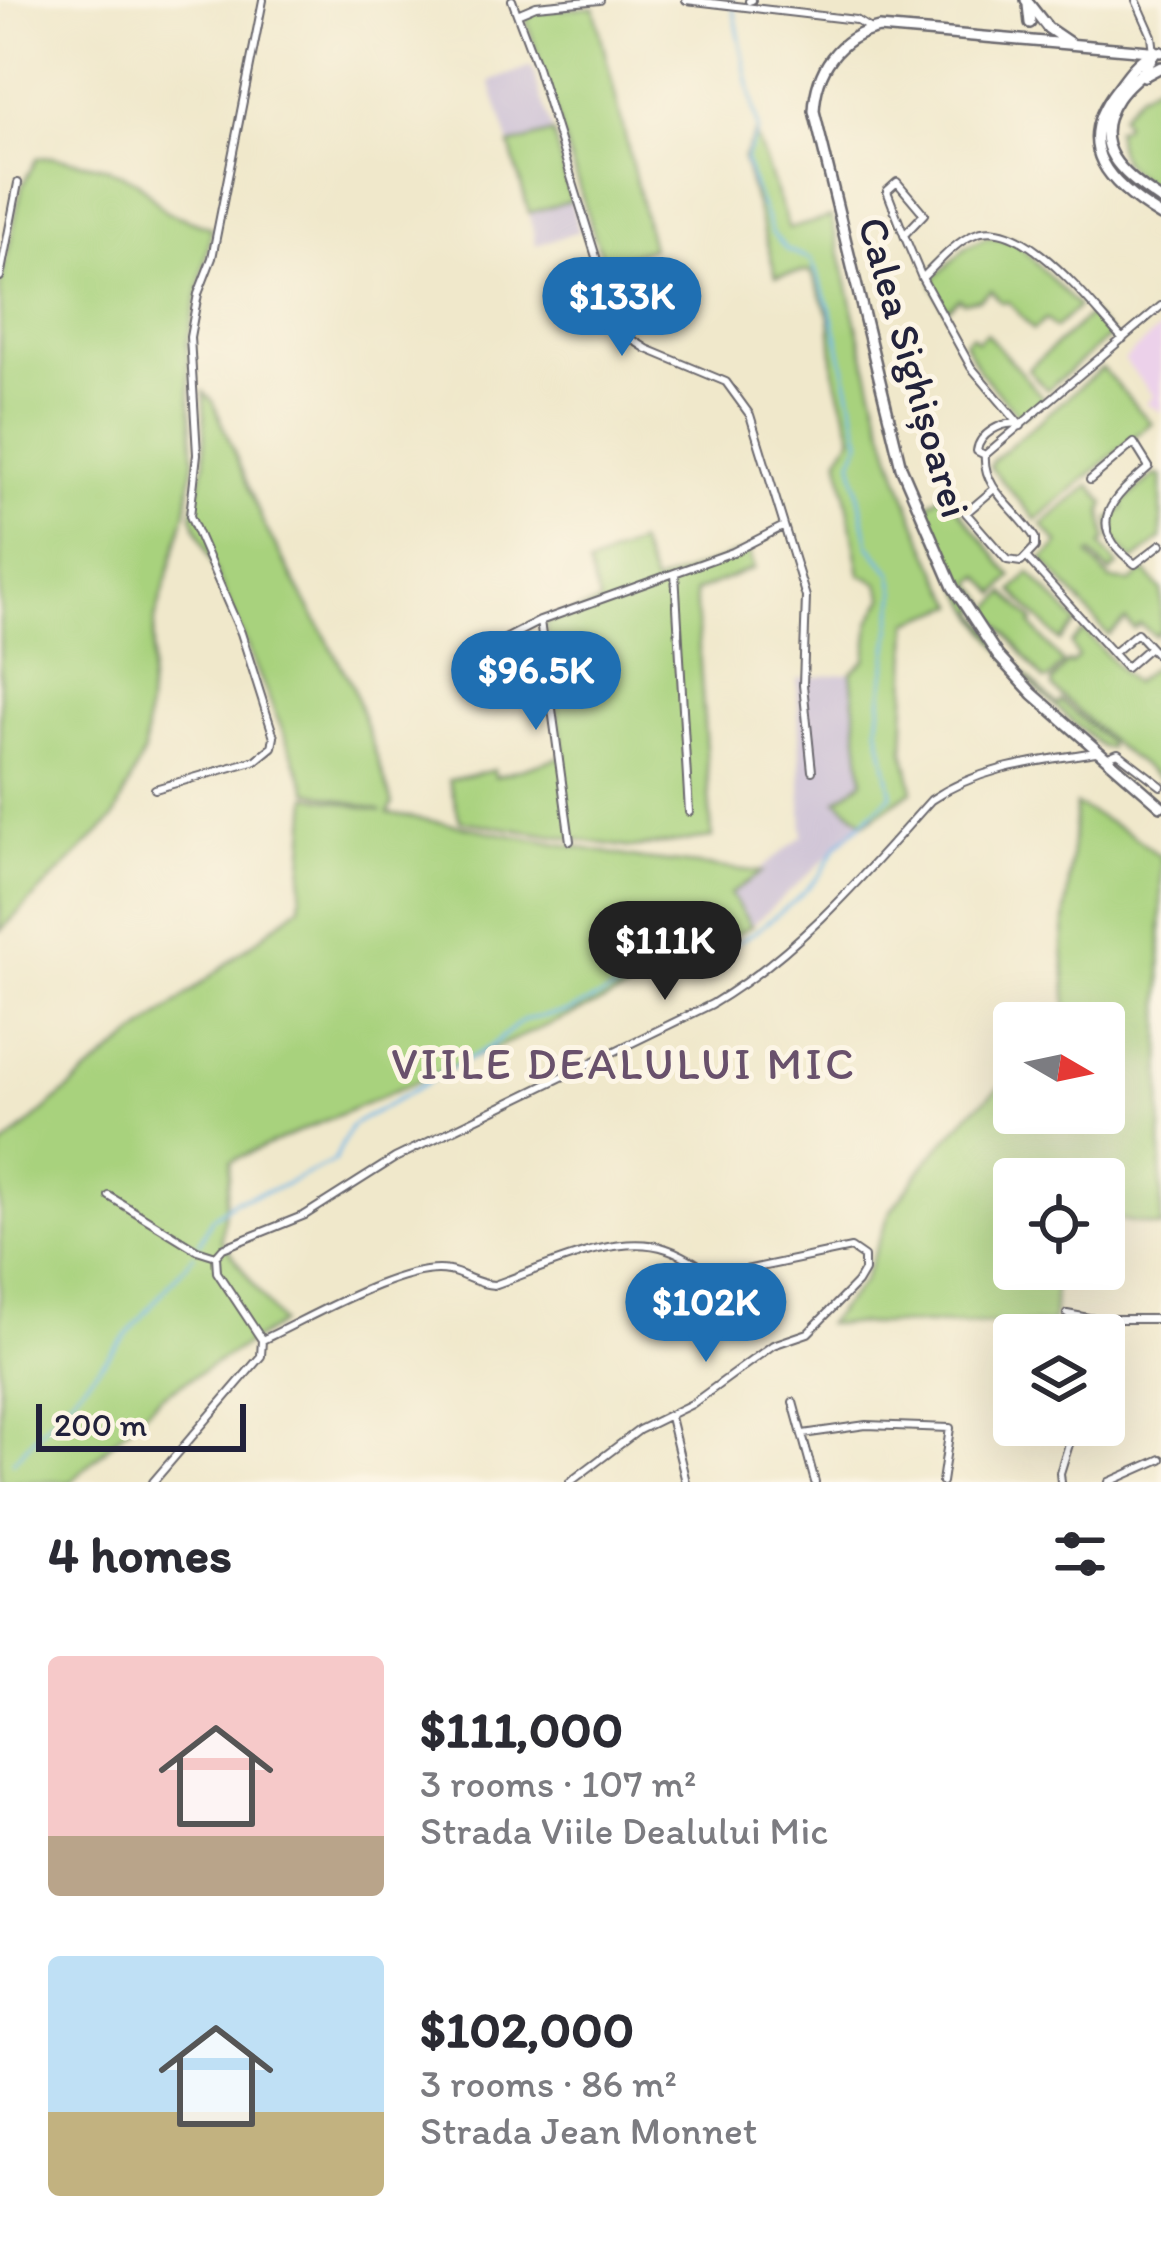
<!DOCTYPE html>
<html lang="en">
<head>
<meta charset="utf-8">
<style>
	body { margin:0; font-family:Itim,sans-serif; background:#f2f2f3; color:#2b2b33; height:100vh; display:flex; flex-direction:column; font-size:45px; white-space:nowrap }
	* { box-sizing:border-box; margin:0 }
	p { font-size:39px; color:#7c7c81 }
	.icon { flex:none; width:66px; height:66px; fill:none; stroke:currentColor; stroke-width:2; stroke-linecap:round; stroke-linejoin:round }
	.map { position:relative; height:1482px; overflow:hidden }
	.details { display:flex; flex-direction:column; background:#fff; flex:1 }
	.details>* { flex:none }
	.needle { width:78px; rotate:99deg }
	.fabs { position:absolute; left:993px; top:1002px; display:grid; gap:24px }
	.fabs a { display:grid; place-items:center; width:132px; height:132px; border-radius:12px; background:#fff; box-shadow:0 12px 48px #0002; font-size:60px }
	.scale { position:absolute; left:36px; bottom:30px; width:210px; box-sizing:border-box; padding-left:12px; border:6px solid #22223b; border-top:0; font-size:33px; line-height:42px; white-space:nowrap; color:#22223b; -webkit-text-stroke:9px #fcf5e5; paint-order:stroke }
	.price { position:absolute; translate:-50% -102px; padding:0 27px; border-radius:42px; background:#1f6fb2; color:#fff; font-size:39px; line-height:78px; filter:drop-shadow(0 3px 6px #0008) }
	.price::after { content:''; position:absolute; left:50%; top:72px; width:36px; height:27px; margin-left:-18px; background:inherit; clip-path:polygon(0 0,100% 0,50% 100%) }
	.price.selected { background:#222; color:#fff }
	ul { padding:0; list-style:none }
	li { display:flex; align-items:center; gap:36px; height:300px; padding:0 48px }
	li span { display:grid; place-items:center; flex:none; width:336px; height:240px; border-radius:12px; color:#555 }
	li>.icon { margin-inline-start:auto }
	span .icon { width:144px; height:144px; fill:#fffc; stroke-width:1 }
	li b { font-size:51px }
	h2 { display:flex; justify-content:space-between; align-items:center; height:144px; padding:0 48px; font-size:51px }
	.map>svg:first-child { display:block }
</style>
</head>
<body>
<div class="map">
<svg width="1161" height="1482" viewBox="0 0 1161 1482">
	<rect width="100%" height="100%" fill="#fcf5e5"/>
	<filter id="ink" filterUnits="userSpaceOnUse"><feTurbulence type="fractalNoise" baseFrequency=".00833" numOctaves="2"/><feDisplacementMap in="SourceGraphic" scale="24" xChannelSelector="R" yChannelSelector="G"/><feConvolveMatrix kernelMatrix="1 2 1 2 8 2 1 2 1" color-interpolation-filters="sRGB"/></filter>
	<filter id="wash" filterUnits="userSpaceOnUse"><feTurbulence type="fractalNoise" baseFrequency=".004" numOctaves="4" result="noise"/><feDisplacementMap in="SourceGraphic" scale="48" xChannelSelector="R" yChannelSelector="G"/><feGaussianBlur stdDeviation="2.7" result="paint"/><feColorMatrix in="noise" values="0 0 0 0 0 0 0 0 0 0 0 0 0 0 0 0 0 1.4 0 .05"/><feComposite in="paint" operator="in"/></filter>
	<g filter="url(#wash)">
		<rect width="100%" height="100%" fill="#f0e8cb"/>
		<path fill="#ecd1ea" d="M1158 330 1161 333V412L1146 403 1153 396 1124 360Z"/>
		<path fill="#cbbfd5" d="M531 66 553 133 510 145 490 82Z
			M571 201 579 232 536 245 529 213Z
			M851 673 863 782 837 800 865 823 751 926 729 894 803 836 797 679Z"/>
		<path fill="#a8d27d" stroke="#657a5c" stroke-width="3" d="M594 7 652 248 603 263 526 19 537 11Z
			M1161 81V192C1135 176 1114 163 1116 129L1123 127 1124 121 1120 116 1139 94Z
			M553 133 571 201 529 213 510 145Z
			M755 134 789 229 831 217C864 347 887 488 957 605L909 622 904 750 913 790 865 823 837 800 863 781 851 673 866 659 870 622 884 598 878 583 860 574 839 457 853 436 834 371 830 317 811 271 776 276 743 159Z
			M53 157 105 167 138 182 166 212 212 228 187 345 194 460 186 512 155 620 144 752 114 818 0 931V287L22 186 37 158Z
			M987 237 1014 240 1078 307 1055 328 1046 319 1033 330 1009 302H1001L991 290 979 299 963 302 959 298 946 310 933 286V279L967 247Z
			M1091 314 1111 335 1047 390 1028 369Z
			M986 333 1044 399 1024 416 1018 415 980 372 964 342 971 335 977 341Z
			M1102 368 1151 423 1036 520 990 467 992 461Z
			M204 392 213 401 264 525 352 685 393 804 388 813 643 859 762 872 730 894 751 926 658 978 231 1161 221 1239 281 1323 160 1397 71 1482H0V1149L90 1071 300 906 308 796 382 811 308 791 192 516 205 462Z
			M1155 475 1161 476V539L1133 561 1112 537 1110 519 1124 508 1121 504Z
			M1090 485 1105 503 1102 511 1106 540 1101 545 1118 566 1110 573 1092 553 1089 555 1110 580 1131 582 1145 571 1161 590V630L1155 636 1140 624 1134 629 1126 620 1108 635 1043 559 1059 544 1042 525Z
			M945 492 1012 577 997 594 981 576 973 583 988 602 977 612 1027 676 1057 705 1061 701 1108 742 1109 748 1101 747C1069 717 1033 690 1005 655 970 612 948 564 925 514L930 503Z
			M638 543 654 584 748 550 754 568 695 592 712 838 631 848 460 821 449 780 494 770 495 777 564 756 545 623 600 603 588 566Z
			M1030 573 1077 623 1060 641 1013 591Z
			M1006 593 1034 621 1031 625 1063 663 1049 679 1044 680 989 611Z
			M1084 631 1133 683 1156 665 1161 667V780L1116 746 1053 688 1052 682 1068 662 1071 664 1078 657 1071 644Z
			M1076 805 1129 833 1161 857V1227L1104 1217V1179H1014V1269H1056L1053 1324H826L863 1282 890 1212 929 1159 973 1110 1014 1075V1113H1104V1023H1068L1063 945Z"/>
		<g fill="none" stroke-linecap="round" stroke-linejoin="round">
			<path stroke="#71b8e8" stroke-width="3" d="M199 1244 212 1218 234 1201 275 1189 334 1161 351 1126 491 1046 523 1020 567 1012 656 972 730 947 756 931 797 899 821 874 837 845 892 795 878 726 896 593 892 573 869 545 852 460 861 441 832 313 811 259 787 250 772 233 750 176 745 160 758 130 732 0
				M13 1461 108 1357 194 1255"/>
		</g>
	</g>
	<g filter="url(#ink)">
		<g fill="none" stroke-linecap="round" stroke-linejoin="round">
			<g stroke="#6a676d" stroke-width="10">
				<path id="street" d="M512 0 517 14
					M600 0 536 6 517 14 537 67 619 331 647 349 726 382 750 415 806 597 803 685 812 771
					M686 0 856 20 872 30
					M1136 0 1152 36 1154 52
					M749 1 752 0
					M904 235 924 214 897 182 887 191 904 235 922 278
					M0 277 18 183
					M1021 426 971 367 922 278C937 264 954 243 973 235 1022 211 1092 307 1123 339
					M985 455C982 490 1019 511 1035 538V547L1021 562 1007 560 966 513 994 489
					M985 455 1161 306
					M985 455 977 451C979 434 1002 421 1018 424
					M1090 480 1134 443 1149 467C1112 499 1082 525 1135 564L1161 544
					M1027 558 1126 668 1150 647
					M675 573 689 812
					M540 621 570 841
					M1113 653 1137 633 1161 659
					M470 657 540 621 733 552 784 526
					M1108 757 1118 753 1161 786
					M155 789 256 760 272 747 274 737 241 633 190 516 197 454 190 337 198 294 212 258 263 0
					M109 1196 197 1250 216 1256
					M216 1256 223 1248 305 1215 395 1158 712 1004C798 953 865 874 931 800 981 766 1038 761 1096 752
					M216 1256 217 1272 262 1340
					M1067 1314 1094 1319H1161
					M1092 1335 1094 1319
					M262 1340C304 1321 405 1261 449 1271 465 1274 475 1284 494 1285 544 1268 616 1231 667 1249 686 1255 701 1267 717 1276L851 1248 864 1257V1271L857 1283 808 1333 773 1345 692 1404 639 1430 570 1482
					M793 1402 815 1482
					M670 1417 686 1482
					M803 1434 866 1425 950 1428 942 1482
					M153 1482 261 1356 262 1340
					M1061 1482 1060 1473 1075 1425
					M1109 1482 1161 1459"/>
			</g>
			<g stroke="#6a676d" stroke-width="14">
				<path id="secondary" d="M1026 0 1048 28 1070 43
					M1028 5 1030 23
					M1154 52C1147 75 1131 79 1118 98 1086 146 1124 176 1161 200
					M1161 52 879 28C838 37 816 70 814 111L901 467 953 587 998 656 1033 694 1161 806
					M1149 55C1135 63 1127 76 1117 89 1071 147 1110 185 1161 216
					M1144 76 1161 67"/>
			</g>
			<use href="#street" stroke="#fff" stroke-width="6"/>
			<use href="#secondary" stroke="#fff" stroke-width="9"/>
		</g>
	</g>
	<g text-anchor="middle" stroke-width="10" stroke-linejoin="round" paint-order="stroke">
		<g font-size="42" fill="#22223b" stroke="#fcf5e5">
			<text transform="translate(915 367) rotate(74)" y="15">Calea Sighișoarei</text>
		</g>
		<g font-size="45" letter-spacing="3" fill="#69516c" stroke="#fcf5e5">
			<text x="624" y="1079">VIILE DEALULUI MIC</text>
		</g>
	</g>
</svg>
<div class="fabs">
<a><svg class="needle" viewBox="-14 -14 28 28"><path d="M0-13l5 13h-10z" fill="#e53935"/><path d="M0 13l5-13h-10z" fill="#7c7c81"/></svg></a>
<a><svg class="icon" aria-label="locate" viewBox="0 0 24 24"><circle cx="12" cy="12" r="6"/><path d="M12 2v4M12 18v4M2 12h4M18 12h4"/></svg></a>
<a><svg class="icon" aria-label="layers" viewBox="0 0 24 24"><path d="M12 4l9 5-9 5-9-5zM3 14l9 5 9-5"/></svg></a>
</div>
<div class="scale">200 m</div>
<b class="price" style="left:622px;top:359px">$133K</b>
<b class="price" style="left:536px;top:733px">$96.5K</b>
<b class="price selected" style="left:665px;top:1003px">$111K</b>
<b class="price" style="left:706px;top:1365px">$102K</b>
</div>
<section class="details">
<h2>4 homes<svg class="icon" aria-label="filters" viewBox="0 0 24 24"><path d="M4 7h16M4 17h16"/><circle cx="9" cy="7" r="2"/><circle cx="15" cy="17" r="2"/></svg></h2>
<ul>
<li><span style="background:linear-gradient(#f6c9c9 75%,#b9a48a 0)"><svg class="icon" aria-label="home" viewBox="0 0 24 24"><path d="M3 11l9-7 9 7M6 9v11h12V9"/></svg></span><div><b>$111,000</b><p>3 rooms · 107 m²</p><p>Strada Viile Dealului Mic</p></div></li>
<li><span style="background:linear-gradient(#bfe0f5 65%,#c2b280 0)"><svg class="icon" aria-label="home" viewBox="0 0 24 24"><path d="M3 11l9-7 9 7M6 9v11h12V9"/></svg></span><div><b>$102,000</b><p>3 rooms · 86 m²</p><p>Strada Jean Monnet</p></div></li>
</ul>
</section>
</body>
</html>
